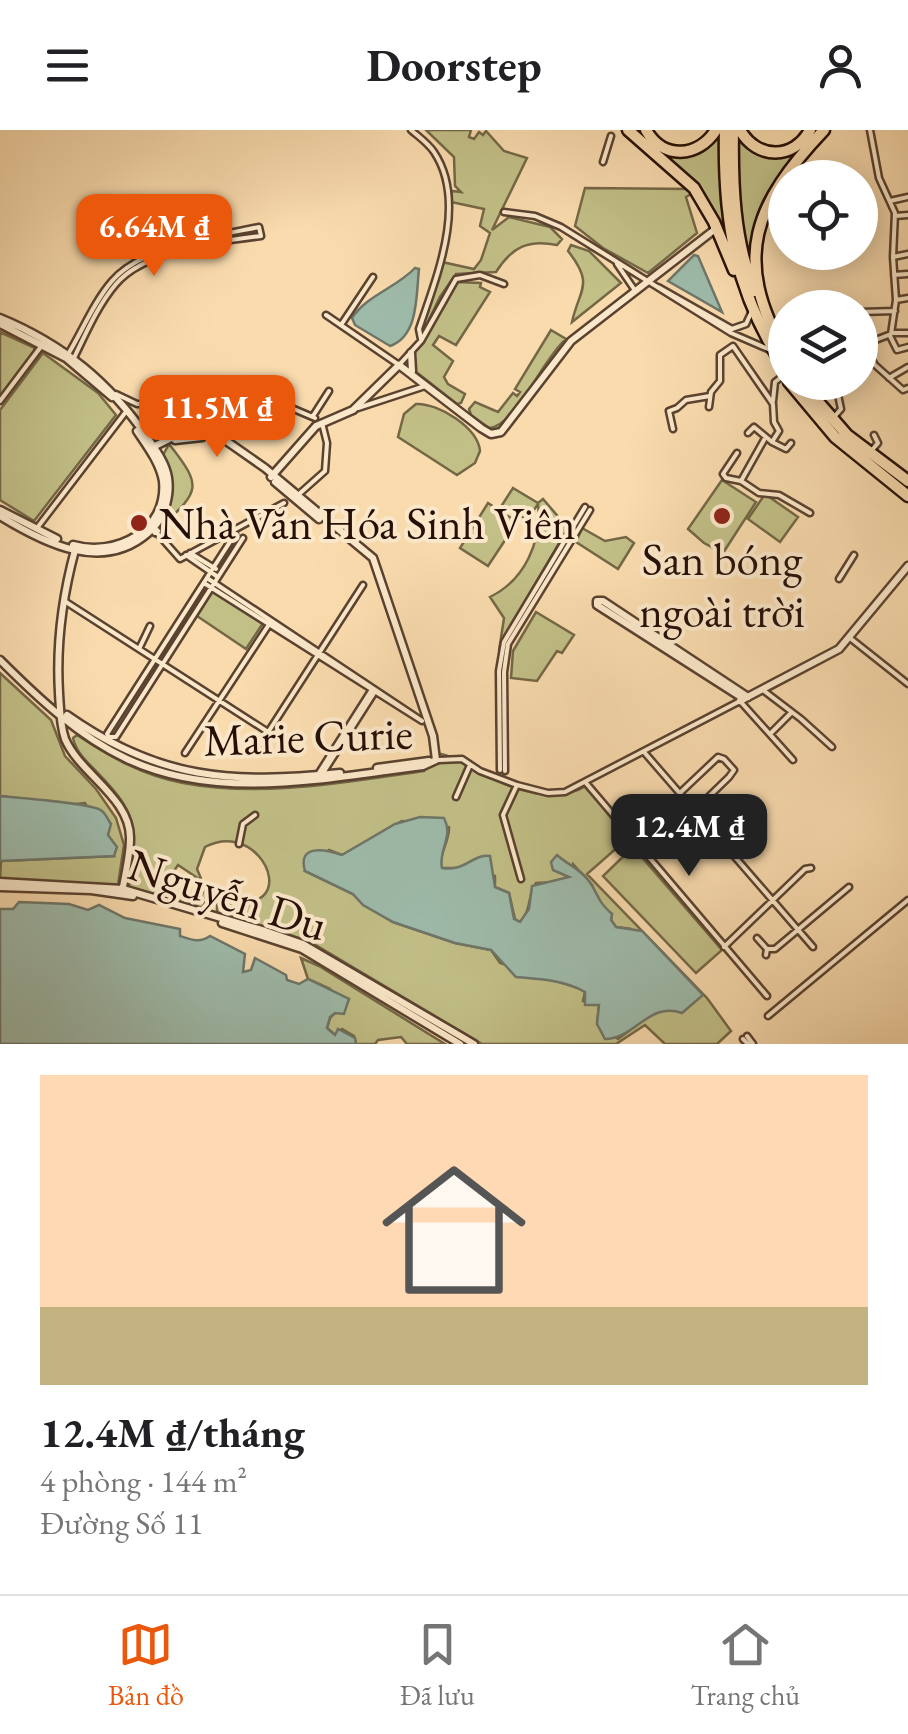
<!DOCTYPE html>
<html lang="vi">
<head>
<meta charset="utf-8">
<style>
	body { margin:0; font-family:"EB Garamond",serif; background:#f2f2f2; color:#202124; height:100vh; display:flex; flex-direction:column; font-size:38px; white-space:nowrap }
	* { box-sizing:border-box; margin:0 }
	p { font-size:32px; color:#757577 }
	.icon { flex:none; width:55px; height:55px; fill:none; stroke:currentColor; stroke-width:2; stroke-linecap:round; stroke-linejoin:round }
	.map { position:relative; height:914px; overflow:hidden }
	.drawer { display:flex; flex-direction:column; background:#fff; flex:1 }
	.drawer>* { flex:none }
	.buttons { position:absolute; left:768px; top:30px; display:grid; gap:20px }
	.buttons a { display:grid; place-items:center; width:110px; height:110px; border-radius:50%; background:#fff; box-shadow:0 5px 25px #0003; font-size:50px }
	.price { position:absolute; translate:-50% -85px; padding:0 22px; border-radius:20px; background:#ea580c; color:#fff; font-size:32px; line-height:65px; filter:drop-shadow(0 2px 5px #0008) }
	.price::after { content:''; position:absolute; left:50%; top:60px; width:30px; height:22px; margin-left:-15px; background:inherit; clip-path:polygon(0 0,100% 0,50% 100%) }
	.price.current { background:#222; color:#fff }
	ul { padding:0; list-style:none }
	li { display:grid; align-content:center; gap:20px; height:530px; padding:0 40px }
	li+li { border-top:2px solid #e0e0e0 }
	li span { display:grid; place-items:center; height:310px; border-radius:0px; color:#555 }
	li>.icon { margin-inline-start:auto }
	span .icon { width:180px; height:180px; fill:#fffc; stroke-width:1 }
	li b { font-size:42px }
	header { display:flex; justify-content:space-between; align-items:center; height:130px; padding:0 40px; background:#fff; font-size:45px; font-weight:700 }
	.tab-bar { display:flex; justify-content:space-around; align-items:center; height:140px; border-top:2px solid #e0e0e0; background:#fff; font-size:28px; color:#757577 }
	.tab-bar a { display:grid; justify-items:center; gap:5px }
	.tab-bar .current { color:#ea580c }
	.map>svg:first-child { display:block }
</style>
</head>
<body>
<header><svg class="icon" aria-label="menu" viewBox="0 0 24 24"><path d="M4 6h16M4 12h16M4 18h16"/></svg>Doorstep<svg class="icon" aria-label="person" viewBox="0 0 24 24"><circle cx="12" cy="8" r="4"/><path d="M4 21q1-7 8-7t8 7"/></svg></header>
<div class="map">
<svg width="908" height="914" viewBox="0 0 908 914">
	<rect width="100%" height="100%" fill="#f9dbae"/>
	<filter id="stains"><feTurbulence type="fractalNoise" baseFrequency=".002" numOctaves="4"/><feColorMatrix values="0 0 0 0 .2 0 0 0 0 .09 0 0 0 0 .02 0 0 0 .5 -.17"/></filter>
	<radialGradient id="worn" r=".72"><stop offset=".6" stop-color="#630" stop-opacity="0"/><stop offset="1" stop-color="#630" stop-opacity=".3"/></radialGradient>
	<path fill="#c2bf87" stroke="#746746" stroke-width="2.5" fill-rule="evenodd" d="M426 0H471L469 7 474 9 479 2 483 5 486 1 504 21 527 28 492 100 509 87 550 97 562 109 557 115C528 109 512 117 496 142L456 144 440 167 423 202 419 199 442 132 474 139 481 130 490 103 480 96 484 79 451 72 452 61 461 62 455 56 454 27Z
		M636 0H644L675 24 719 1 721 74 732 127C707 60 689 46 636 0Z
		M736 0 775 25 812 0H819C776 49 751 68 749 137L737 67Z
		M585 58 691 59V64L686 67 697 103 648 143 603 118 575 96Z
		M571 115 589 121 621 153 572 192C579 159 595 155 568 121Z
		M456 152 481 153 480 157 490 162 456 215 439 206 433 215 453 231 444 247 448 254 465 264 461 273 457 274 415 241 412 226Z
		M551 200 566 209C543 228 515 297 489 298L471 285 469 279 475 272 498 282 513 263 517 266 520 262 515 259Z
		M0 202 37 219 0 267Z
		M43 223 98 263 116 285 34 391 0 370V280Z
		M416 274C439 273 478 298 480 321L475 333 457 345 398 307 404 284Z
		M169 314C204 358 199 361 160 398L162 327Z
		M722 350 756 372 723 423 704 413 688 399Z
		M513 358 538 373 543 369 568 398 502 511 499 521 504 488 490 467C525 450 542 411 538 374L527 390 502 375Z
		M765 364 798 387 780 412 748 389Z
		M488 373 517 392 488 436 460 418Z
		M582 398 605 411 626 407 634 413 618 439 576 412Z
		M211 459 263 493 246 519 194 484Z
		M536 482 574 505 562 523 557 521 537 551 511 548 513 521Z
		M0 543 51 590 65 626 96 659 116 688 124 715 118 755 0 749 1 731 114 726 85 673 66 675 0 666Z
		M77 605C110 627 144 646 183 653 261 668 346 652 424 641L435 623C454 625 470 637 486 645 515 661 556 674 586 656L628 708 587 744 707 868 731 901 717 914H665L645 895 616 914H482L312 813 217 783V774C231 767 250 778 263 766 284 747 249 694 205 717L197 739 202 751 178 735 164 756 194 775 207 757 210 765 202 778 129 758C137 697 140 686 96 641 86 631 76 622 73 608ZM402 691 449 697C450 711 438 725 441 738H462L469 734 495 746V757L509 763 515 789 520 792C532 780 527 766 536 753L558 752 570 747 573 734 592 755 598 773 612 784 611 790 616 797 631 799 668 878 653 883 618 909 597 894 599 875 583 871 585 862 578 858 500 833 491 820 455 813 393 792 363 774 353 764 305 741 329 720 342 725Z
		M633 717 722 820 696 843 603 746Z
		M301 828 319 836 445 914H407L401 907 378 910 375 914H356L354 906 342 899 335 905 327 898 330 888 335 883 330 859 308 849Z"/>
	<path fill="#9ebbab" stroke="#6e7669" stroke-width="2.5" d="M694 125 698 126 722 182 668 151Z
		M415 138 419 139C416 165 419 206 390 216L355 195 352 188C367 165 396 158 415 138Z
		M0 666C18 668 94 673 102 681 106 684 108 690 111 694L108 705 117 717 114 726 0 731Z
		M420 687 444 688C454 707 438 720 442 738 465 742 472 724 490 726L495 757 509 763 514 789 520 792 529 779 532 756 569 747 553 740 551 732 557 725C568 735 579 738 589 751 599 765 597 771 612 784L611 790 616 797 642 801 703 865 682 883C649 871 635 909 605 909L597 894 599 875H585V862C564 850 539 849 516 847L491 820 455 813 393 792 363 775 353 764 305 741C297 714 325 719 342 725L395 694Z
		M19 772 69 774 88 780 99 775 125 788 180 799V806C192 810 200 813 210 806L245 824 243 842 251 840 255 828 286 845 287 850 299 854 308 849 349 869 344 884 335 883 330 887 327 898 335 905 338 899 355 908 356 914H0V779H13Z"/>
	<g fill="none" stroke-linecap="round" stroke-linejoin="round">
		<g stroke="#5a4230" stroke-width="9">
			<path id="minor" d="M411 0C419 7 428 13 434 22 468 73 436 148 419 199L421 209
				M603 32 611 6
				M890 71 908 67
				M504 82 535 86 561 97 731 203 768 219
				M895 86 908 85
				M893 127 908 124
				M617 134 634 159
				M894 145 907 144
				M658 157 732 199 746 194 752 181
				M896 170 908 168
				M860 182 895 181
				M326 185 399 235 421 211 456 149 480 145 504 154
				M341 195 373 147
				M892 203H908
				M890 206 897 220 908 217
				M863 215 875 235 903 260 908 258
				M860 216 891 204 896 170 893 127 895 83 879 48 870 0
				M67 226C82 202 93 173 112 151 142 116 215 106 259 97L261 106C219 111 145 120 116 154 98 175 86 203 74 228
				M889 248 908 237
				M116 264 137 274H282L315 288
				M0 271 43 214
				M773 271 775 252 784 245
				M709 277 711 262 720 251V225L733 216 773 274 774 292 779 301 772 312 754 297 748 303
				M358 278 425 256
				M313 286 329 261
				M834 287 841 279 837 260
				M673 299 669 281 677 278 686 270 710 266
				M764 310 741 351 759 363 779 365 810 383
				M772 312 786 319 791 313
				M872 320 878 313 874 305
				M737 323 723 344 726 348 741 351
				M298 365 325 341 327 313 322 293
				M37 398 125 283
				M155 398 158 401 155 403 153 401Z
				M157 403 180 429 284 373
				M235 404 107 604 109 607H116L243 408
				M190 423 216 439
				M186 425 218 447
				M839 449 854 425
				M204 453 422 591 207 448
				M66 472 268 602
				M850 508 908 554
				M139 519 150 496
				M763 560 801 589 832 617
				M770 604 791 583
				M256 621 363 455
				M644 622 813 817
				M185 623 270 493
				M439 630 462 629 480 641 517 655 548 663 565 662 740 571 793 630
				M500 640 499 541 504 512 585 377
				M505 641 504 542 508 514 590 380
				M323 643 374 563
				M317 646 371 561
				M586 653 767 866
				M517 655 503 685 521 749
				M681 662 718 627 724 629 734 640 729 647 694 681
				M456 667 470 635
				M239 714 243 694 255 685
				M757 808 767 819
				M724 817 805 739 811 738
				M766 825 767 819H775L849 757
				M768 886 908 770
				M747 906 753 914
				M743 909 748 914"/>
		</g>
		<g stroke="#5a4230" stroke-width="11">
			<path id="tertiary" d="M0 188C63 214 109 252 147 307 155 319 166 333 168 348 171 368 163 391 148 403 102 443 44 413 0 386
				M0 194 66 228 112 267
				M411 223 412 241
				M399 235 481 298 491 304 501 302 571 211 718 97
				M175 310 202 307
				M149 319 175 306 193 301 225 310 265 338 373 428 433 606 436 630
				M271 347 316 296 353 280 399 235
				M275 352 319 389
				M0 380 57 409
				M73 415C115 427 168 401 163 351 160 333 147 316 137 301
				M75 420C62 468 56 513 59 563 60 579 60 594 65 609 80 644 131 668 130 709 130 726 125 745 122 762
				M597 471H603L748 567
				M597 471V475L744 569
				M0 530C37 567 78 606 127 629 219 672 326 648 423 636L436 630
				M740 571 839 519 908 436
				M67 585C159 650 232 654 340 643
				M377 638 429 631
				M0 752 123 759 265 801 303 814 474 914
				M0 757 91 760 133 766
				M222 793 302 819 460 914"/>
		</g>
		<g stroke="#250f06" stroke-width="15">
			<path id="trunk" d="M628 0 694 58 714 92 734 140
				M646 0C663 30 698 28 716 0
				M725 0C723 91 735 161 785 239
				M733 0C732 55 734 109 754 161
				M740 0C757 30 794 30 810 0
				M785 222C731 128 755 73 824 0
				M789 252 835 307 908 366
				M801 252 847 305 908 351"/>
		</g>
		<use href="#minor" stroke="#fbe8ca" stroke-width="4"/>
		<use href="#tertiary" stroke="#fbe8ca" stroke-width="6"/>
		<use href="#trunk" stroke="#f9dbae" stroke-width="10"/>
	</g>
	<g fill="#8f2418" stroke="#fbe8ca" stroke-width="4">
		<circle cx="722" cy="386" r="10"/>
		<circle cx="139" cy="393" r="10"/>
	</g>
	<g text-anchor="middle" stroke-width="8" stroke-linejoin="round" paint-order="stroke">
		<g font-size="45" fill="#250f06" stroke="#fbe8ca" text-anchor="start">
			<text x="159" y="409">Nhà Văn Hóa Sinh Viên</text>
			<text x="722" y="445" text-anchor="middle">San bóng<tspan x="722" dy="52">ngoài trời</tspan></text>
		</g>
		<g font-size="45" fill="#250f06" stroke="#fbe8ca">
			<text transform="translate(308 606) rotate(-2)" y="16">Marie Curie</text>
			<text transform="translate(228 764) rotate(18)" y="16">Nguyễn Du</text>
		</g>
	</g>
	<rect width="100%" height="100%" filter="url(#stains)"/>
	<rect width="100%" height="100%" fill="url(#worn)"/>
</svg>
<div class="buttons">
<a><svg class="icon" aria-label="locate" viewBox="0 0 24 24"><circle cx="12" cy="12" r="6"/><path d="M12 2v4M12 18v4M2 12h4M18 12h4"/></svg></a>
<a><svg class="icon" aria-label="layers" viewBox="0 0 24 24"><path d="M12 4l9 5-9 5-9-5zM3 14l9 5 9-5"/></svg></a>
</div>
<b class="price" style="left:154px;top:149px">6.64M ₫</b>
<b class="price" style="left:217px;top:330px">11.5M ₫</b>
<b class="price current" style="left:689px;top:749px">12.4M ₫</b>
</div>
<section class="drawer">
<ul>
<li><span style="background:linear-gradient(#ffd9b3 75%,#c2b280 0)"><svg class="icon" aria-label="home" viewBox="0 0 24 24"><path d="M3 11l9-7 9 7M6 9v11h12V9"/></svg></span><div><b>12.4M ₫/tháng</b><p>4 phòng · 144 m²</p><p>Đường Số 11</p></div></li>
</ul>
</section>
<nav class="tab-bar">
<a class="current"><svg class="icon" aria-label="map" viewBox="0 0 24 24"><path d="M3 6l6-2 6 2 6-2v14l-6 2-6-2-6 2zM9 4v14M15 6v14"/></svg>Bản đồ</a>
<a><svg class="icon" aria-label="saved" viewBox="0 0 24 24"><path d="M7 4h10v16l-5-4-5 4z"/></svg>Đã lưu</a>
<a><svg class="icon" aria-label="home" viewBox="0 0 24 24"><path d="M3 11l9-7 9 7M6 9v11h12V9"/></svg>Trang chủ</a>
</nav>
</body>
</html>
